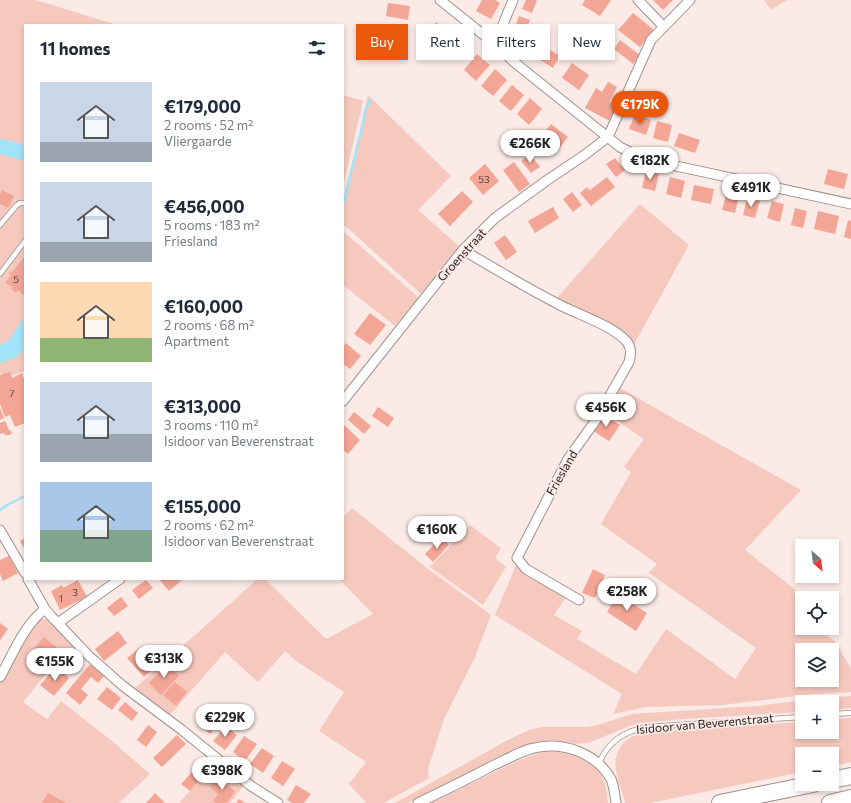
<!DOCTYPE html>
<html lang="en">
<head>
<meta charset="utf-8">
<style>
	body { margin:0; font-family:Commissioner,sans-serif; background:#f2f2f3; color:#1f2937; height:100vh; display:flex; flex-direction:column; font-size:15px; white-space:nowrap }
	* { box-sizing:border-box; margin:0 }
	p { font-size:13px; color:#747a83 }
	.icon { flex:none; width:22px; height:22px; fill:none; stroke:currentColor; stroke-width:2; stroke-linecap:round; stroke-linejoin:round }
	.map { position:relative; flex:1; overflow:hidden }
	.panel { position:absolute; left:24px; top:24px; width:320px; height:556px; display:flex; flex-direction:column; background:#fff; border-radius:0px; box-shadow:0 2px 6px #0003 }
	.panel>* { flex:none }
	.guide { position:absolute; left:356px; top:24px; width:380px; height:36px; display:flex; gap:8px }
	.needle { width:26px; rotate:152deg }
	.controls { position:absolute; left:795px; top:539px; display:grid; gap:8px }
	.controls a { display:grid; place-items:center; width:44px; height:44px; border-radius:0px; background:#fff; box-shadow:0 2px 6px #0003; font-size:20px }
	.price { position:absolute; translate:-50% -34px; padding:0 9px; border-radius:14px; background:#fff; color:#222; font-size:13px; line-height:26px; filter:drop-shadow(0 1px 2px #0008) }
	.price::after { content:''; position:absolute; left:50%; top:24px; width:12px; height:9px; margin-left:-6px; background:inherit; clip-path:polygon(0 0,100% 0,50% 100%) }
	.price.selected { background:#ea580c; color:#fff }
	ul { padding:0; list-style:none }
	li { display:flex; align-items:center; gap:12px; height:100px; padding:0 16px }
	li span { display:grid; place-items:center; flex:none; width:112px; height:80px; border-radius:0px; color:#555 }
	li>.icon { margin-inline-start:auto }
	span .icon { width:48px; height:48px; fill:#fffc; stroke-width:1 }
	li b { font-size:17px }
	h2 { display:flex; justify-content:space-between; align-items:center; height:48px; padding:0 16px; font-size:17px }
	.chip { padding:0 14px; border-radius:0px; background:#fff; box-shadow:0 2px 6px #0003; font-size:14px; line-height:36px }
	.chip.selected { background:#ea580c; color:#fff }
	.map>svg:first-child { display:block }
</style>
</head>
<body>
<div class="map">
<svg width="851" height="803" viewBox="0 0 851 803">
	<rect width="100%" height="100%" fill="#fbeae6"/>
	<path fill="#f6c9bf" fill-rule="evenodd" d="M0 0H36L117 25H25V371L3 379 0 372Z
		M764 0H787L771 10Z
		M343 95 363 101 343 187Z
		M368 95 451 176 418 210 460 247 421 294 343 224V211Z
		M640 204 689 245 632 348 630 342 555 300Z
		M343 231 419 298 408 310 395 326 343 285Z
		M618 387 801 490 745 550 806 598H802V628H825L823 632 835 642 851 668V692L813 694 722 705 646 707 613 714 622 694 495 615 517 563 567 596 554 615 582 631 577 639 636 674 666 629 735 679 756 648 649 573 657 564 601 524 631 472 624 467 644 439 604 412ZM802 650H832V680H802Z
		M352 508 428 569 490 614V618L474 659 444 719 428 769 429 778 384 803H366L349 784 366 762 319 731 344 692 296 661 285 651 258 682 225 652 169 716 134 689 231 603 257 579H265L326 639 373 614 339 579H343V517Z
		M470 525 501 548 495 558 506 567 483 605 430 567Z
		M43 619H49L83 654 77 659 65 651 23 702 47 719 61 701 112 741 150 774 119 803H0V682L29 631 38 620Z
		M851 696V708L832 710V702H802V712L684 719 639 723 630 726 588 743 575 744 556 740 544 741 536 742 526 745 408 803H395L506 741 529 730 543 727H587L598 725 631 714 758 706 811 699Z
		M851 718V762L832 766V754H802V772L650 803H625C623 792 617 781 616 770 613 756 621 741 634 736 639 734 644 734 649 732L802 722V732H832V719Z
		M548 751C569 753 596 759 604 781 607 788 607 796 608 803H431L515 762 538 753Z
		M215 763 243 786 230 803H179Z"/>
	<path fill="#a1e3f8" d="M0 139 20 143 25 147V161L0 154Z
		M25 316C25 344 31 355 0 363V345L8 341Z"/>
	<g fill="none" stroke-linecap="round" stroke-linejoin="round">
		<path stroke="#a1e3f8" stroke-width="2.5" d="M343 205 364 119 365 111 370 100
			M0 510 9 504 25 496"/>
	</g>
	<path fill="#f3a695" d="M482 0H495L500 3 491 19 476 11Z
		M526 0H537L532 13 522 9Z
		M585 0H611L600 16 582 5Z
		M653 0H673L663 10Z
		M388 3 410 6 408 20 386 16Z
		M633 13 654 30 640 47 618 30Z
		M519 16 530 20 518 49 508 45Z
		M436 22 455 36 446 47 428 33Z
		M620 40 640 55 633 64 614 49Z
		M541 44 560 56 553 68 534 56Z
		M477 54 490 65 476 81 464 70Z
		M572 63 589 75 579 90 562 78Z
		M495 69 507 80 493 96 481 86Z
		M608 82 617 87 609 102 618 107 610 121 585 108 596 88 602 92Z
		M512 85 524 95 511 111 499 101Z
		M530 98 542 109 529 125 517 114Z
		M635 114 651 120 646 135 629 129Z
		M657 121 672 125 668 142 653 138Z
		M551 124 568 137 554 155 537 142Z
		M679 133 700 140 695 153 674 146Z
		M530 154 540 167 531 173 521 161Z
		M615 158 625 170 616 177 606 164Z
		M514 162 530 184 519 192 503 170Z
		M485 164 499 181 483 195 469 178Z
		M828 169 848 174 844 189 824 184Z
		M646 170 659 174 655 191 642 188Z
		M607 177 615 187 591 206 580 193 587 187 590 190Z
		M670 177 685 181 681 198 666 194Z
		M694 185 714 189 711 204 691 200Z
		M2 190 14 196 8 208 0 204V195Z
		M462 191 473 202 450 226 438 214Z
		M572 192 582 205 573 212 563 199Z
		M727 192 739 196 735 213 722 210Z
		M747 198 760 201 755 218 743 215Z
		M772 201 784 204 780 222 767 218Z
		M553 207 559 218 535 233 528 221Z
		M795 208 807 211 803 228 791 225Z
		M818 211 839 216 835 234 814 229Z
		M848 220 851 221V239L844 237Z
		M505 235 517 252 506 260 494 243Z
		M25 256V296L18 290 16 293 11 289 13 287 5 283 11 275 9 274 11 271 12 272Z
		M370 313 386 325 370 345 354 334Z
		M346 343 361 356 350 369 343 364V347Z
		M10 372 12 378 22 373 25 382V423L15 427 10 415 5 417 0 404V375Z
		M378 407 394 418 388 427 372 416Z
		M0 408 4 418 0 420Z
		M354 412 371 426 364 434 348 420Z
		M604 415 620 425 609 441 593 431Z
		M5 421 9 430 12 432 10 435H5L4 433 0 434V423Z
		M344 425 360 440 348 454 343 450Z
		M441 537 449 545 433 562 425 554Z
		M25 538V550L20 541Z
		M9 556 18 573 3 581 0 574V560Z
		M593 569 605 575 595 598 582 593Z
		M159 579H181L182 580 169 591Z
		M78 580 87 597 60 610 51 591 62 585 63 588Z
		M146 580 153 588 139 599 132 590Z
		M618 594 647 613 636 631 607 612Z
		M121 597 128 606 114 616 107 608Z
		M0 623 8 629 0 640Z
		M118 631 127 643 104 661 95 649Z
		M44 637 62 652 50 666 32 651Z
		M142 646 158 665 144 677 127 658Z
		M90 664 104 676 98 683 91 677 81 689 88 695 80 705 66 693Z
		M166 664 179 676 161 695 149 683Z
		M56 667 69 678 54 696 40 685Z
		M175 682 187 692 176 706 163 695Z
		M107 687 121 698 112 710 97 699Z
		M125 702 138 713 132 721 118 710Z
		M213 707 225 716 210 734 199 724Z
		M148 725 157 732 146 747 137 740Z
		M226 726 237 735 225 750 213 741Z
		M177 735 186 744 162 767 153 758Z
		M244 736 257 744 245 761 233 752Z
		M262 748 274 756 263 773 250 764Z
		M205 758 213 765 190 791 181 784Z
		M282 761 295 769 283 786 271 778Z
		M217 777 235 791 227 803H216L213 801 218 794 210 787Z
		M296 785 311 794 304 803H292L287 800Z
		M48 793 66 803H42Z
		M155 793 165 803H146Z
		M239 799 245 803H236Z"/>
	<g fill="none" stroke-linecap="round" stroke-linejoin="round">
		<g stroke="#a0918d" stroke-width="6">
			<path id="service" d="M0 225 16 206 20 203H25
				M0 274 25 241
				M832 714 851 713
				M599 763C609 741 623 732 646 727L802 717"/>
		</g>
		<g stroke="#a0918d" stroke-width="11">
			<path id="minor" d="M440 0 495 44 514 62 620 147 644 159 851 204
				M638 0 664 27
				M495 44 513 0
				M463 250C495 269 527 288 560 305 579 315 614 326 627 342 632 348 631 355 629 362L596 420 568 459 517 558 526 569 579 600
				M343 401 463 250 495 218 546 181 586 154 608 137 651 40 690 0
				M0 530 25 573
				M28 579 45 609 51 616 89 656 123 686 182 730 251 786 278 803
				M58 623 120 579
				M0 677C13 654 24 625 45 609
				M418 803C443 791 468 779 492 766 506 760 520 751 534 748 563 741 596 753 611 779 614 786 615 795 616 803"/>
		</g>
		<g stroke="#a0918d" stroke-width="18">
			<path id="motorway" d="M832 780 851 776
				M720 803 813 784
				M830 803 851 798"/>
		</g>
		<use href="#service" stroke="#fff" stroke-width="4.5"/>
		<use href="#minor" stroke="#fff" stroke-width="9"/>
		<use href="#motorway" stroke="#fff" stroke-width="16"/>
	</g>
	<g text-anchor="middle" stroke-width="3.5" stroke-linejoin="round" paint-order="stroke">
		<g font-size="10" fill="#563e3a">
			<text x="484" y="183">53</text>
			<text x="16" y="283">5</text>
			<text x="12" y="397">7</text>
			<text x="75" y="596">3</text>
			<text x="61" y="602">1</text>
		</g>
		<g font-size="12" fill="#221c1b" stroke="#fbeae6">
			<text transform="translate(462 255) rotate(-48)" y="4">Groenstraat</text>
			<text transform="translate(562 473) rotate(-60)" y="4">Friesland</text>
			<text transform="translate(705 724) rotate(-5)" y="4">Isidoor van Beverenstraat</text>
		</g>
	</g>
</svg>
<div class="controls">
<a><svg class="needle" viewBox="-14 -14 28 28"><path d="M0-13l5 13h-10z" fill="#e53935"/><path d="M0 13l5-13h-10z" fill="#747a83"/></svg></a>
<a><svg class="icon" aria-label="locate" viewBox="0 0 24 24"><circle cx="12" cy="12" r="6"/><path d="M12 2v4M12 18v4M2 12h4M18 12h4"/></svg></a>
<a><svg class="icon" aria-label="layers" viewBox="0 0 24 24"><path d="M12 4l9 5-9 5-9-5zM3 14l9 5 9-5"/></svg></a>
<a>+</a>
<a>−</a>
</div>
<b class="price selected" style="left:640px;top:125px">€179K</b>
<b class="price" style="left:530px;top:164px">€266K</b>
<b class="price" style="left:650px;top:181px">€182K</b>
<b class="price" style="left:751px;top:208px">€491K</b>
<b class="price" style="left:606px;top:428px">€456K</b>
<b class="price" style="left:437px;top:550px">€160K</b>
<b class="price" style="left:627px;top:612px">€258K</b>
<b class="price" style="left:164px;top:679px">€313K</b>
<b class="price" style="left:55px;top:682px">€155K</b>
<b class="price" style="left:225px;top:738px">€229K</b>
<b class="price" style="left:222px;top:791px">€398K</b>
<div class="guide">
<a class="chip selected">Buy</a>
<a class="chip">Rent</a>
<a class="chip">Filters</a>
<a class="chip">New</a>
</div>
<section class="panel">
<h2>11 homes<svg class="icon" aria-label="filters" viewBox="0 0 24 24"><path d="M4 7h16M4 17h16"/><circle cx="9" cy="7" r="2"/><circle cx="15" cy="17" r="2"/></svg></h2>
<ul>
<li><span style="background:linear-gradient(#c9d6e8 75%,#9aa5b1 0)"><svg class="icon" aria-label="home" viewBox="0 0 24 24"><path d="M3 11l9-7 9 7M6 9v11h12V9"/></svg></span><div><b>€179,000</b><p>2 rooms · 52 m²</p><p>Vliergaarde</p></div></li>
<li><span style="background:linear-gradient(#c9d6e8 75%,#9aa5b1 0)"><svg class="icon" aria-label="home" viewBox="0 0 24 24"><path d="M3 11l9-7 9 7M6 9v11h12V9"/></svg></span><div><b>€456,000</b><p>5 rooms · 183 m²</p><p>Friesland</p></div></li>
<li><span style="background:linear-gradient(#ffd9b3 70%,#8fb573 0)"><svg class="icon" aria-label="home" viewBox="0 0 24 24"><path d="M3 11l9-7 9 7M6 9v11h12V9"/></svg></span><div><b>€160,000</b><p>2 rooms · 68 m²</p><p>Apartment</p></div></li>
<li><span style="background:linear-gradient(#c9d6e8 65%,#9aa5b1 0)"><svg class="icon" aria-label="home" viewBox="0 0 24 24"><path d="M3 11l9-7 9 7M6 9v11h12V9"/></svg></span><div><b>€313,000</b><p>3 rooms · 110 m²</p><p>Isidoor van Beverenstraat</p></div></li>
<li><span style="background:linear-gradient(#a9c7e8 60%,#7fa58c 0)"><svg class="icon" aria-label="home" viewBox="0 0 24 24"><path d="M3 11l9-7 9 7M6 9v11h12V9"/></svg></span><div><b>€155,000</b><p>2 rooms · 62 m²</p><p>Isidoor van Beverenstraat</p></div></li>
</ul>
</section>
</div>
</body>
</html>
